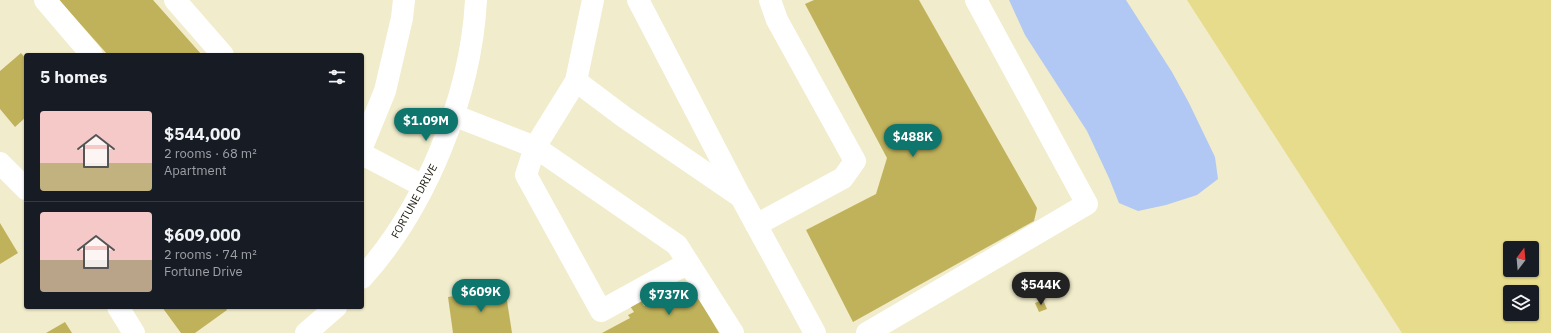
<!DOCTYPE html>
<html lang="en">
<head>
<meta charset="utf-8">
<style>
	body { margin:0; font-family:"IBM Plex Sans",sans-serif; background:#20242c; color:#f1f3f6; height:100vh; display:flex; flex-direction:column; font-size:15px; white-space:nowrap }
	* { box-sizing:border-box; margin:0 }
	p { font-size:13px; color:#9ea1a6 }
	.icon { flex:none; width:22px; height:22px; fill:none; stroke:currentColor; stroke-width:2; stroke-linecap:round; stroke-linejoin:round }
	.map { position:relative; flex:1; overflow:hidden }
	.side { position:absolute; left:24px; top:53px; width:340px; height:256px; display:flex; flex-direction:column; background:#171b24; border-radius:4px; box-shadow:0 1px 3px #0004 }
	.side>* { flex:none }
	.needle { width:26px; rotate:16deg }
	.tools { position:absolute; left:1503px; top:241px; display:grid; gap:8px }
	.tools a { display:grid; place-items:center; width:36px; height:36px; border-radius:4px; background:#171b24; box-shadow:0 1px 3px #0004; font-size:20px }
	.price { position:absolute; translate:-50% -34px; padding:0 9px; border-radius:14px; background:#0f766e; color:#fff; font-size:13px; line-height:26px; filter:drop-shadow(0 1px 2px #0008) }
	.price::after { content:''; position:absolute; left:50%; top:24px; width:12px; height:9px; margin-left:-6px; background:inherit; clip-path:polygon(0 0,100% 0,50% 100%) }
	.price.active { background:#222; color:#fff }
	ul { padding:0; list-style:none }
	li { display:flex; align-items:center; gap:12px; height:100px; padding:0 16px }
	li+li { border-top:1px solid #363941 }
	li span { display:grid; place-items:center; flex:none; width:112px; height:80px; border-radius:4px; color:#555 }
	li>.icon { margin-inline-start:auto }
	span .icon { width:48px; height:48px; fill:#fffc; stroke-width:1 }
	li b { font-size:17px }
	h2 { display:flex; justify-content:space-between; align-items:center; height:48px; padding:0 16px; font-size:17px }
	.map>svg:first-child { display:block }
</style>
</head>
<body>
<div class="map">
<svg width="1551" height="333" viewBox="0 0 1551 333">
	<rect width="100%" height="100%" fill="#f1eccb"/>
	<path fill="#e7db8c" fill-rule="evenodd" d="M1187 0H1551V333H1402ZM1510 248H1532V270H1510ZM1510 292H1532V314H1510Z"/>
	<path fill="#b0c8f3" d="M1009 0H1126L1172 72 1189 103 1215 157 1218 179 1197 195 1166 205 1138 211 1119 203 1109 178 1087 131 1025 35Z"/>
	<path fill="#c0b25b" d="M59 0H153L202 55H108Z
		M814 0H919L1037 208 1034 221 853 322 806 230 876 194 887 158 805 4Z
		M21 53 26 59V117L15 127 0 109V71Z
		M0 223 18 253 0 264Z
		M682 285 696 289 695 292 719 333H602L630 318 628 315 634 312 630 306 641 300 644 306 650 303 651 305 681 288Z
		M505 288 512 333H453L448 297Z
		M1043 300 1047 309 1039 312 1035 303Z
		M162 307H225L227 310 195 333H181Z
		M65 322 72 333H46Z"/>
	<g fill="none" stroke-linecap="round" stroke-linejoin="round">
		<path stroke="#fff" stroke-width="22" d="M45 0 92 55
			M175 0 223 55
			M593 0 576 81 624 117 741 197 815 333
			M638 0 739 194
			M576 81 535 147 526 175 601 311 688 263
			M453 115 535 147 677 245 733 333
			M362 147 385 91 402 18 404 0
			M362 154 423 186
			M0 163 26 189
			M756 225 843 178 855 161 777 20 770 0
			M362 278C426 207 471 96 476 0
			M118 307 134 333
			M306 333 336 307
			M867 333 1087 204 976 0"/>
	</g>
	<g text-anchor="middle" stroke-width="3.5" stroke-linejoin="round" paint-order="stroke">
		<g font-size="11" fill="#252317" stroke="#fff">
			<text transform="translate(414 201) rotate(-61)" y="4">FORTUNE DRIVE</text>
		</g>
	</g>
</svg>
<div class="tools">
<a><svg class="needle" viewBox="-14 -14 28 28"><path d="M0-13l5 13h-10z" fill="#e53935"/><path d="M0 13l5-13h-10z" fill="#9ea1a6"/></svg></a>
<a><svg class="icon" aria-label="layers" viewBox="0 0 24 24"><path d="M12 4l9 5-9 5-9-5zM3 14l9 5 9-5"/></svg></a>
</div>
<b class="price" style="left:426px;top:142px">$1.09M</b>
<b class="price" style="left:913px;top:158px">$488K</b>
<b class="price active" style="left:1041px;top:306px">$544K</b>
<b class="price" style="left:481px;top:313px">$609K</b>
<b class="price" style="left:669px;top:316px">$737K</b>
<section class="side">
<h2>5 homes<svg class="icon" aria-label="filters" viewBox="0 0 24 24"><path d="M4 7h16M4 17h16"/><circle cx="9" cy="7" r="2"/><circle cx="15" cy="17" r="2"/></svg></h2>
<ul>
<li><span style="background:linear-gradient(#f6c9c9 65%,#c2b280 0)"><svg class="icon" aria-label="home" viewBox="0 0 24 24"><path d="M3 11l9-7 9 7M6 9v11h12V9"/></svg></span><div><b>$544,000</b><p>2 rooms · 68 m²</p><p>Apartment</p></div></li>
<li><span style="background:linear-gradient(#f6c9c9 60%,#b9a48a 0)"><svg class="icon" aria-label="home" viewBox="0 0 24 24"><path d="M3 11l9-7 9 7M6 9v11h12V9"/></svg></span><div><b>$609,000</b><p>2 rooms · 74 m²</p><p>Fortune Drive</p></div></li>
</ul>
</section>
</div>
</body>
</html>
